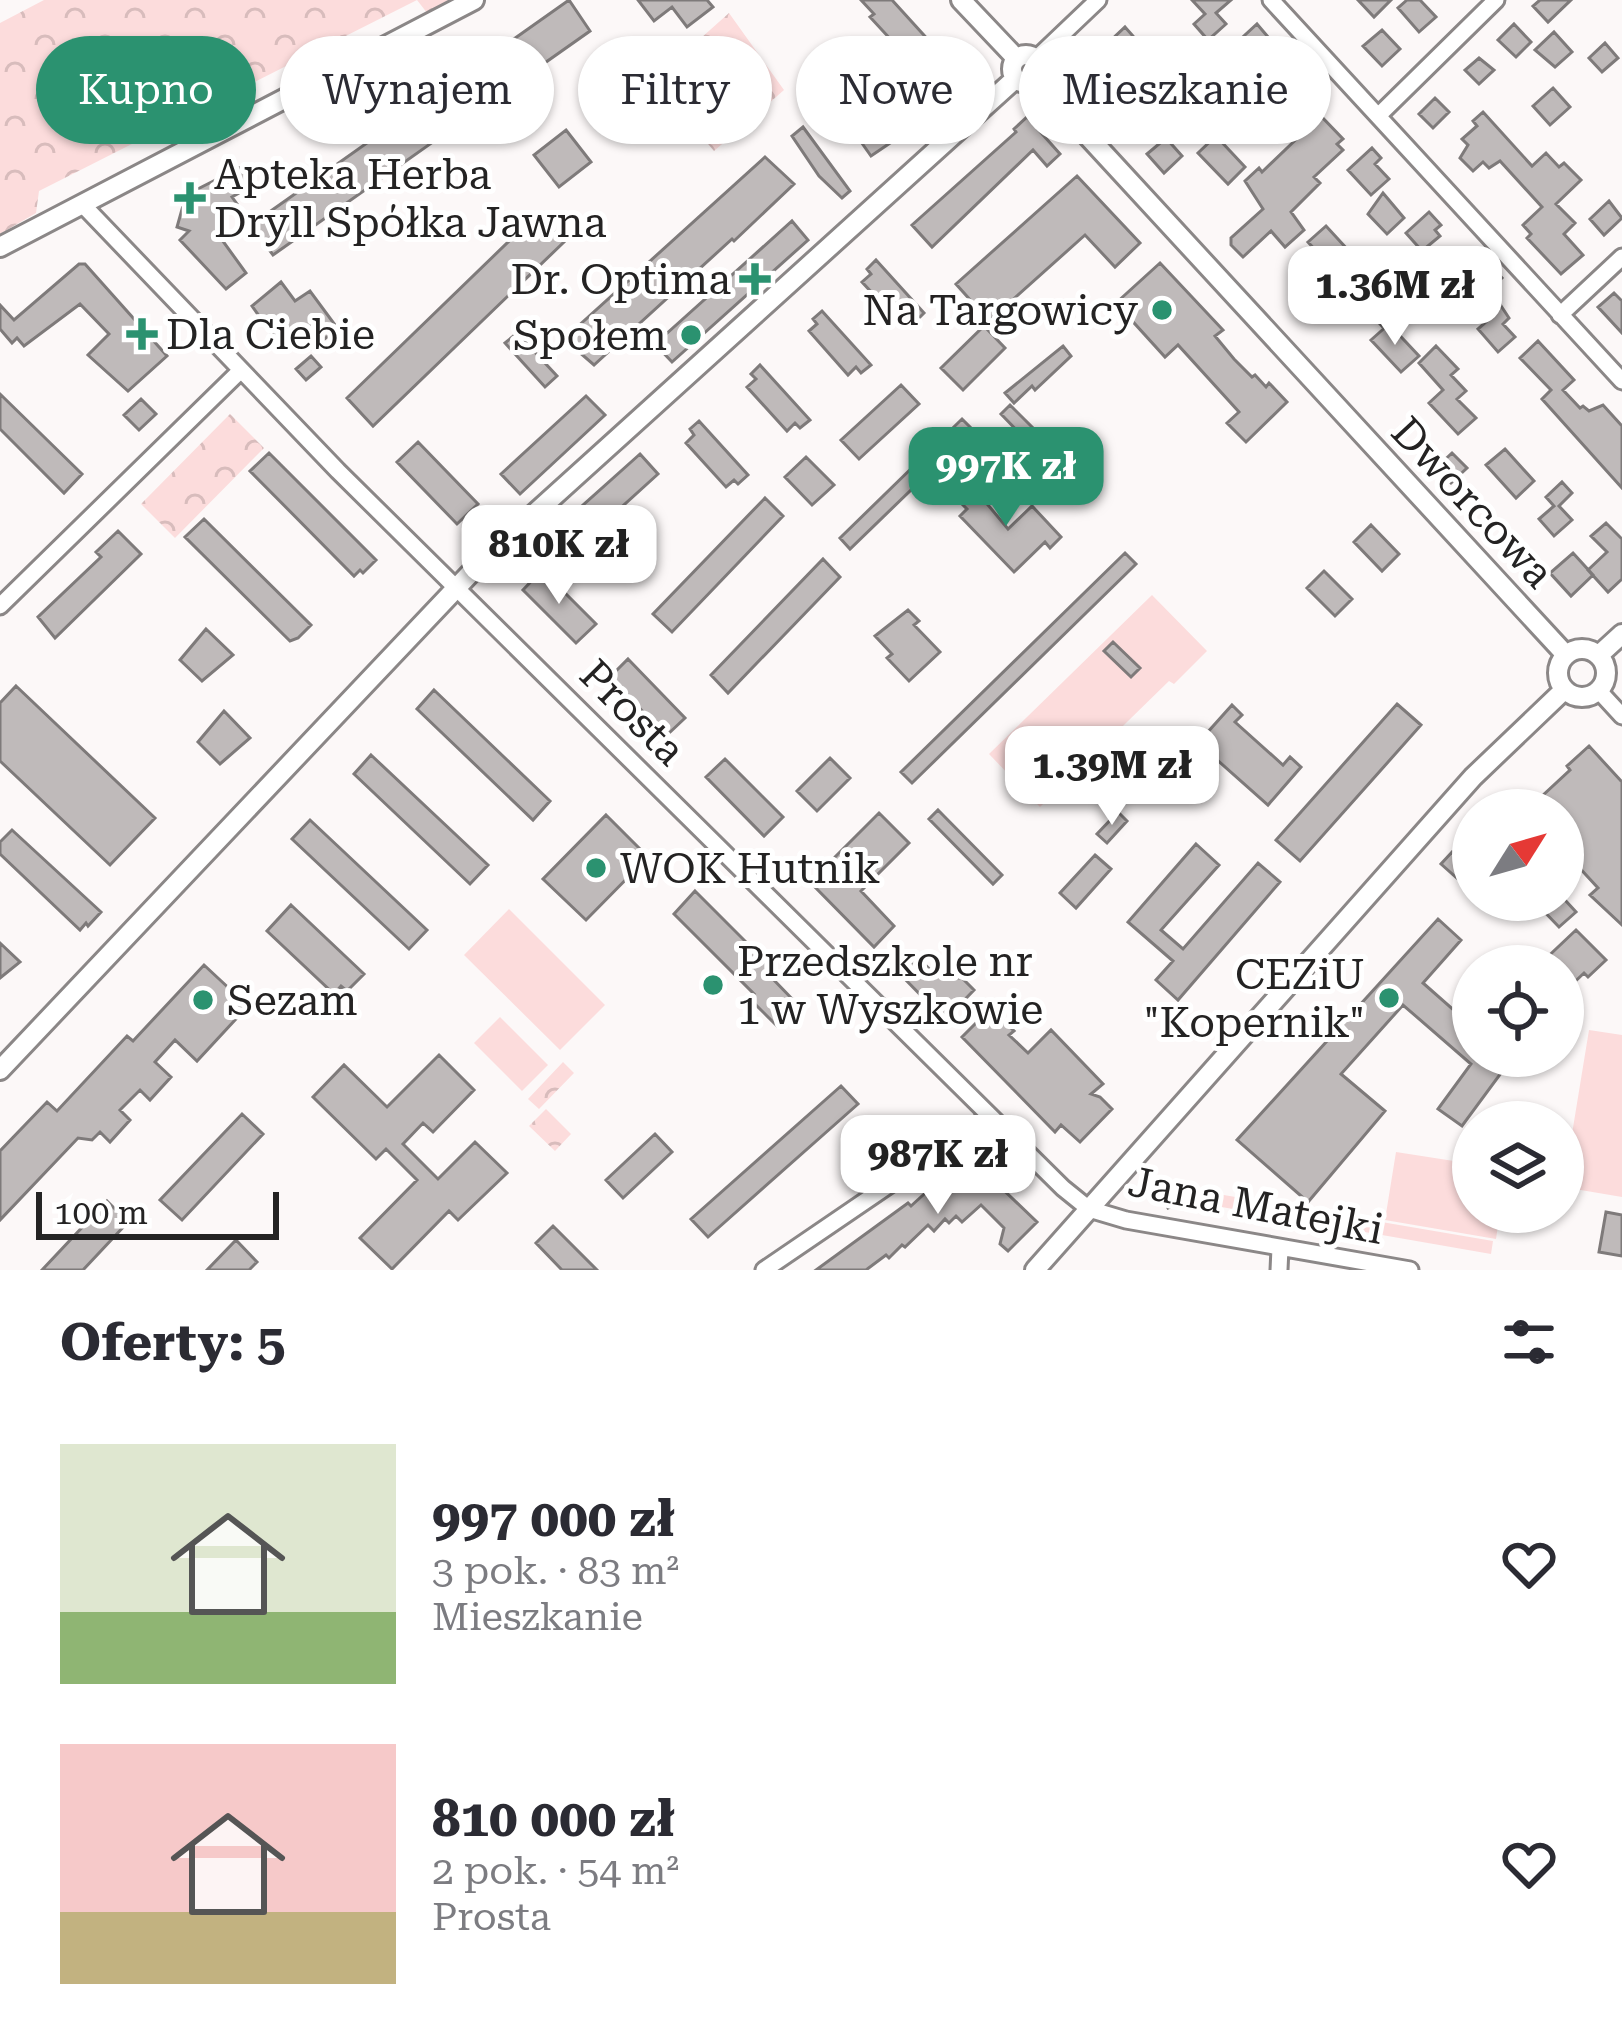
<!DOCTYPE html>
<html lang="pl">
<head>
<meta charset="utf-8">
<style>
	body { margin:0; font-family:"Roboto Serif",serif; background:#f2f2f3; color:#2b2b33; height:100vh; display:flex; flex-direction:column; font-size:45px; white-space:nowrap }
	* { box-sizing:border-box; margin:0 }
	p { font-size:39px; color:#7c7c81 }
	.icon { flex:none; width:66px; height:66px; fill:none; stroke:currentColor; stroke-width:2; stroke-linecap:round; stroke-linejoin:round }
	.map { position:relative; height:1270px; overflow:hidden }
	.sheet { display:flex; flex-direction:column; background:#fff; flex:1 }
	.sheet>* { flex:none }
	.banner { position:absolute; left:36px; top:36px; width:1551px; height:108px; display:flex; gap:24px }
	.needle { width:78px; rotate:53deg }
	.buttons { position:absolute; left:1452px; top:789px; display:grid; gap:24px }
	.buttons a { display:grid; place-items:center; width:132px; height:132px; border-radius:50%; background:#fff; box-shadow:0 3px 9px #0004; font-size:60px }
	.scale { position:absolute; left:36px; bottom:30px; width:243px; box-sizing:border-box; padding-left:12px; border:6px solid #242323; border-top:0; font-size:33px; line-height:42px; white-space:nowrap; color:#242323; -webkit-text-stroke:9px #fff; paint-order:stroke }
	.price { position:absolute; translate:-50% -102px; padding:0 27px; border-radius:24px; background:#fff; color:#222; font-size:39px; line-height:78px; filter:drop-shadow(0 3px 6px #0008) }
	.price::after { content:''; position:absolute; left:50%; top:72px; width:36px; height:27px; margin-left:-18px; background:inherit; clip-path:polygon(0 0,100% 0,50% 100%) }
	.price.active { background:#2b9270; color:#fff }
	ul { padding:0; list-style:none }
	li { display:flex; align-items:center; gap:36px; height:300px; padding:0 60px }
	li span { display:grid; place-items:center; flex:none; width:336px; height:240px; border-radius:0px; color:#555 }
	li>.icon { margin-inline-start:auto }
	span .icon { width:144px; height:144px; fill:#fffc; stroke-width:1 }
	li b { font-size:51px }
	h2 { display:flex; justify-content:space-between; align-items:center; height:144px; padding:0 60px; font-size:51px }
	.tag { padding:0 42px; border-radius:54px; background:#fff; box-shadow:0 3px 9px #0004; font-size:42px; line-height:108px }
	.tag.active { background:#2b9270; color:#fff }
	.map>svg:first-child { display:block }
</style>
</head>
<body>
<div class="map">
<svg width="1622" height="1270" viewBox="0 0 1622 1270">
	<defs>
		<pattern id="forest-crowns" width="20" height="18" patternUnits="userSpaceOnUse" patternTransform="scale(3)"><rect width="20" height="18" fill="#fcdcdc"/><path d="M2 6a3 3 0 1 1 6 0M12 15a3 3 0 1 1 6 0" fill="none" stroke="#d8bcbc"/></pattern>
	</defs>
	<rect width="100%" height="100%" fill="#fcf8f8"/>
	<path fill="url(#forest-crowns)" d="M44 0H465L431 18 417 0 39 191 36 213 0 234V23Z
		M729 13 784 90 714 151 654 80Z
		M230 414 264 448 175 538 141 504Z
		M563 1062 574 1073 539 1109 528 1099Z
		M546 1109 571 1134 555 1151 529 1126Z"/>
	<path fill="#fcdcdc" d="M1152 595 1207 651 1174 684 1169 681 1040 807 989 754Z
		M509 909 605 1005 560 1050 464 955Z
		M500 1017 548 1065 522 1091 474 1043Z
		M1589 1030 1622 1035V1197L1563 1187V1139L1571 1140Z
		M1396 1152 1473 1164V1212H1500L1496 1239 1385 1220Z
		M1212 1193 1493 1241 1491 1254 1210 1205Z"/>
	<path fill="#bfbaba" stroke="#7e7a7a" stroke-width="3" d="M569 0 590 31 273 255 251 225Z
		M638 0H707L713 7 687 27 672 7 654 21Z
		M861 0H892L961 76 941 94 870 17 874 14Z
		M1192 0H1231L1216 13 1226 24 1208 40 1194 24 1205 14Z
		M1358 0H1391L1374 17Z
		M1407 0H1420L1436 17 1419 32 1398 8Z
		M1540 0H1571L1548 22 1533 6Z
		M1257 24 1268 37 1263 42 1279 68 1272 74 1284 87 1266 104 1248 84 1258 74 1233 46Z
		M1514 24 1531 42 1516 57 1498 40Z
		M1125 27 1140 44 1122 60 1144 83 1129 102 1090 60Z
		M1382 30 1400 49 1382 66 1363 46Z
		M1554 32 1572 52 1555 67 1535 50Z
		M1605 43 1618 58 1602 72 1589 58Z
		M833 56 893 141 871 156 811 71Z
		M1479 58 1494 70 1479 84 1465 70Z
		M1208 67 1229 90 1214 105 1227 119 1210 135 1187 108 1171 122 1156 106 1180 82 1185 88Z
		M1313 88 1322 97 1317 102 1325 110 1320 115 1343 139 1337 144 1343 150 1314 177 1320 183 1291 212 1304 230 1285 247 1271 231 1243 257 1231 245V238L1263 209 1245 181 1259 168 1262 172 1309 127 1291 107Z
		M1553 88 1570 107 1550 125 1533 106Z
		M1435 98 1449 112 1433 128 1419 114Z
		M1483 112 1532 166 1546 153 1559 167 1564 163 1581 180 1556 204 1575 223 1564 234 1583 255 1561 274 1527 238 1531 234 1523 225 1542 207 1500 161 1489 168 1483 162 1473 171 1460 158 1468 145 1462 139 1477 126 1473 121Z
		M1027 117 1060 154 1047 166 1033 150 932 247 912 225 1016 132 1014 129Z
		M803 127 850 191 842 198 819 176 792 136Z
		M566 130 591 162 559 187 534 155Z
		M1216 136 1245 167 1228 184 1198 153Z
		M1166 138 1182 156 1164 173 1147 154Z
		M1372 148 1381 158 1375 164 1389 179 1371 195 1348 170Z
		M765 157 794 184 734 241 732 239 594 365 564 339Z
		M245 165 255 184 232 197 237 204 223 214 217 233 246 273 226 289 180 240 189 231 177 227 186 195Z
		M1077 176 1140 243 1115 267 1085 235 989 321 956 284Z
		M1383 193 1404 218 1387 234 1368 214Z
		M1609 201 1622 218 1604 235 1590 219Z
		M1429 212 1441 225 1435 230 1440 236 1422 251 1406 233Z
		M537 214 564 242 373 426 347 398Z
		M792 221 808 240 672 362 655 344Z
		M1326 226 1360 263 1346 276 1362 294 1343 310 1313 277 1328 264 1308 242Z
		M1437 253 1457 274 1440 290 1420 269Z
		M876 260 924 313 915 322 910 317 902 325 862 282 871 274 867 269Z
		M1160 263 1223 330 1215 336 1234 359 1252 377 1255 375 1266 387 1269 383 1287 402 1246 442 1227 423 1239 412 1178 345 1165 357 1116 303Z
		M79 264H85L167 356 128 391 88 355 109 334 80 304 24 346 17 338 12 343 0 329V305L14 320Z
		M1493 268 1502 278 1490 289 1509 318 1503 324 1515 337 1498 352 1478 329 1486 322 1462 296Z
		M1395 272 1404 281 1389 295 1401 308 1382 326 1358 300Z
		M281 282 295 301 310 291 338 329 311 349 295 327 277 341 252 306Z
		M1614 293 1622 301V333L1598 307Z
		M822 311 871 365 861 373 856 367 848 375 809 331 817 324 813 319Z
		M1389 324 1419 356 1401 372 1371 340Z
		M984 326 1005 348 963 390 941 368Z
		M517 333 557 376 545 387 505 343Z
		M1538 341 1574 380 1563 390 1580 408 1583 406 1589 411 1603 405 1622 426V488L1542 399 1551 390 1520 358Z
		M1063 346 1071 356 1035 390 1032 386 1014 403 1005 393Z
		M1436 346 1458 369 1451 375 1466 391 1457 399 1476 418 1458 434 1429 403 1443 390 1419 363Z
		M311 356 321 367 306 380 296 369Z
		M760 365 810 420 800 428 795 423 787 431 747 387 756 379 751 374Z
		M901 385 919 404 859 459 841 440Z
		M0 394 82 474 64 493 0 429Z
		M586 396 605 415 520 494 501 474Z
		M141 399 156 414 139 430 124 415Z
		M1010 405 1037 432 1027 441 1001 414Z
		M962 419 973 430 850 549 840 538Z
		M699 421 748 475 738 484 734 480 726 487 686 443 694 435 690 429Z
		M418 442 478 504 457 524 397 462Z
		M1505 449 1534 481 1516 498 1486 465Z
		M269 453 376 560 363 573 360 570 354 576 250 471Z
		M1452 453 1467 468 1451 483 1436 468Z
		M640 454 658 474 572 552 554 531Z
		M806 457 834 485 812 505 785 477Z
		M968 481 1008 529 1032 506 1061 537 1050 548 1045 542 1014 572 960 516 967 509 954 496Z
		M1562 482 1572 493 1559 506 1572 520 1554 536 1539 519 1554 506 1546 497Z
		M765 498 783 516 672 632 653 614Z
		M204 519 311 625 298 638 290 641 185 537Z
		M1606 523 1622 539V579L1608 592 1588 570 1607 552 1591 536Z
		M1371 525 1399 554 1382 571 1354 542Z
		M118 531 141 554 55 638 38 617 101 557 96 552Z
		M1125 553 1136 564 912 783 901 772Z
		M1573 553 1593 575 1571 596 1550 573Z
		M823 559 840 577 728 693 711 675Z
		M542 570 596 624 576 643 523 590Z
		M1324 571 1352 599 1335 616 1307 588Z
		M908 610 919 621 914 625 940 652 909 681 887 658 892 654 875 636Z
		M206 629 233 655 202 681 180 660Z
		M1113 642 1140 668 1131 677 1104 651Z
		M628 659 685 718 666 736 610 677Z
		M16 686 155 818 110 865 0 761V703Z
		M434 690 550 801 533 820 417 709Z
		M1397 704 1421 725 1300 861 1276 840Z
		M1232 705 1242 715 1235 722 1283 765 1290 757 1301 767 1268 805 1198 743Z
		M224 711 250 738 220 764 198 742Z
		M1589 746 1622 782V925L1590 895 1598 888 1563 850V810H1527L1570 770 1567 766Z
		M371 755 488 865 470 884 354 774Z
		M830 758 850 778 817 811 797 791Z
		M725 759 783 817 764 836 706 777Z
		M938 810 1002 875 993 884 929 819Z
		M1118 812 1127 821 1107 843 1097 834Z
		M879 813 909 843 861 891 894 926 874 947 810 882Z
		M606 815 648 857 586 920 543 879Z
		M310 820 427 930 409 949 292 839Z
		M12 830 101 912 88 926 86 923 80 930 0 854V842Z
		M1196 844 1219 865 1161 930 1183 949 1258 863 1280 882 1178 1000 1156 980 1173 961 1128 922Z
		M1452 852 1473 871V880L1467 887 1441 864Z
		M1095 855 1111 869 1076 908 1060 893Z
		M695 891 776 972 771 977 798 1005 777 1026 749 998 754 994 674 914Z
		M1533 900H1565L1576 912 1559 927Z
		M291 905 364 974 347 991 341 986 334 994 267 931Z
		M1438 919 1461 940 1423 983 1473 1027V1056H1487L1504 1069 1462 1126 1438 1109 1471 1064 1403 1005 1341 1074 1385 1111 1308 1202 1237 1140Z
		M1576 930 1606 960 1588 977 1584 973 1563 993V966H1538Z
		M0 943 20 962 0 978Z
		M917 957 937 976 943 970 951 978H962L974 990 945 1020 900 974Z
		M204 965 248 1006 197 1061 175 1040 155 1062 171 1077 150 1100 140 1090 120 1110 130 1120 110 1142 100 1132 92 1140 78 1138 0 1220V1151L47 1102 57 1111 127 1036 133 1041Z
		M991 1008 1014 1031 1009 1035 1028 1053 1051 1030 1103 1084 1091 1094 1100 1097 1112 1109 1080 1142 1061 1125 1055 1132 962 1037Z
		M439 1055 474 1090 433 1132 423 1123 403 1144 438 1179 475 1142 507 1173 458 1220 449 1211 392 1269 360 1238 417 1180 386 1149 376 1159 313 1097 344 1065 387 1107Z
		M841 1086 858 1104 708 1237 691 1219Z
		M242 1114 263 1134 182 1220 160 1200Z
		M655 1134 672 1152 623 1198 606 1180Z
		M967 1155 1037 1222 1008 1251 1000 1244 1004 1228 981 1205 962 1222 956 1216 949 1223 945 1219 934 1231 928 1225 905 1247 902 1245 889 1258 886 1255 866 1270H816L908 1203 911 1206Z
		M1173 1183 1182 1202 1168 1208 1159 1189Z
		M107 1201 128 1222 83 1270H42Z
		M1606 1212 1622 1215V1256L1599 1252Z
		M553 1226 597 1270H562L536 1243Z
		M236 1240 257 1262 249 1270H207Z"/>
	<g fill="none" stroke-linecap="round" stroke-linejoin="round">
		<g stroke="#8b8787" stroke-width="21">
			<path id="minor" d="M1271 0 1622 381
				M1036 59 1098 0
				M1378 116 1496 0
				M84 206 338 471 1063 1188 1089 1209 1126 1220 1410 1270
				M1560 315 1622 257
				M0 606 240 371
				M1599 691 1622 716
				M764 1270 990 1116
				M1279 1270 1280 1248"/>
		</g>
		<g stroke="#8b8787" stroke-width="24">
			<path id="tertiary" d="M961 0 1016 58
				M1012 69a14 14 0 1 1 28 0a14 14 0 1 1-28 0Z
				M1036 80 1566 655
				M0 247 474 0
				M1558 673a24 24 0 1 1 48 0a24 24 0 1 1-48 0Z
				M1599 655 1622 634
				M0 1070 481 562 1015 79
				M1035 1270 1473 777 1564 690"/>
		</g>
		<use href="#minor" stroke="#fff" stroke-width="15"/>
		<use href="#tertiary" stroke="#fff" stroke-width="18"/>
	</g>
	<g fill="#2b9270" stroke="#fff" stroke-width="4.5">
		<path d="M184 180h12v12h12v12h-12v12h-12v-12h-12v-12h12z"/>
		<path d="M749 261h12v12h12v12h-12v12h-12v-12h-12v-12h12z"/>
		<circle cx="1162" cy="310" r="12"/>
		<path d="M136 316h12v12h12v12h-12v12h-12v-12h-12v-12h12z"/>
		<circle cx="691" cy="335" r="12"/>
		<circle cx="596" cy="868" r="12"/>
		<circle cx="713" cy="985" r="12"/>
		<circle cx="1389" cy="998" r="12"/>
		<circle cx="203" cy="1000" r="12"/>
	</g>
	<g text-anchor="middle" stroke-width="10" stroke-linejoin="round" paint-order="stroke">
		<g font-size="42" fill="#242323" stroke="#fff" text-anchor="start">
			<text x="214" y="189">Apteka Herba<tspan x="214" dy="48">Dryll Spółka Jawna</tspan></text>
			<text x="731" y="294" text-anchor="end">Dr. Optima</text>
			<text x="1138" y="325" text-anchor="end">Na Targowicy</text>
			<text x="166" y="349">Dla Ciebie</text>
			<text x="667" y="350" text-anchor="end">Społem</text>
			<text x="620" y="883">WOK Hutnik</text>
			<text x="737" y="976">Przedszkole nr<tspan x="737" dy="48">1 w Wyszkowie</tspan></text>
			<text x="1365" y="989" text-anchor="end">CEZiU<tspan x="1365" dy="48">"Kopernik"</tspan></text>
			<text x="227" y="1015">Sezam</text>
		</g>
		<g font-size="42" fill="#242323" stroke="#fff">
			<text transform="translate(1473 502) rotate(47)" y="15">Dworcowa</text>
			<text transform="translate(633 712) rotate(45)" y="15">Prosta</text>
			<text transform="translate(1256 1205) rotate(11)" y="15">Jana Matejki</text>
		</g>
	</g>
</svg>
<div class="buttons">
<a><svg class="needle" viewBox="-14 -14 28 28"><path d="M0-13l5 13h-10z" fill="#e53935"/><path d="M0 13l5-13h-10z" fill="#7c7c81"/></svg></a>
<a><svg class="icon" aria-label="locate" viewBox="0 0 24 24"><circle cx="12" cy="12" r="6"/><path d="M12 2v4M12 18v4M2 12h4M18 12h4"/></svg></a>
<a><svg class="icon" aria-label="layers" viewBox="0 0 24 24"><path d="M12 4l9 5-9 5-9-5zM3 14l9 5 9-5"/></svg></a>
</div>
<div class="scale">100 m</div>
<b class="price" style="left:1395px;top:348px">1.36M zł</b>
<b class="price active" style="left:1006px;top:529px">997K zł</b>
<b class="price" style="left:559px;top:607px">810K zł</b>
<b class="price" style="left:1112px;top:828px">1.39M zł</b>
<b class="price" style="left:938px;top:1217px">987K zł</b>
<div class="banner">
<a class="tag active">Kupno</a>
<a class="tag">Wynajem</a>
<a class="tag">Filtry</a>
<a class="tag">Nowe</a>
<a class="tag">Mieszkanie</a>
</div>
</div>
<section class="sheet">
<h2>Oferty: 5<svg class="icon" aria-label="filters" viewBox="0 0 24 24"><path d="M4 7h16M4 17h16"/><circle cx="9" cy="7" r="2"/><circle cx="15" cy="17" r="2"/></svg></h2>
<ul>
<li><span style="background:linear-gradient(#dfe7d0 70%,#8fb573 0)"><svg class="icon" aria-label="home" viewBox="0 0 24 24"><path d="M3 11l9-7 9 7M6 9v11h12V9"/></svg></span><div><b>997 000 zł</b><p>3 pok. · 83 m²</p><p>Mieszkanie</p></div><svg class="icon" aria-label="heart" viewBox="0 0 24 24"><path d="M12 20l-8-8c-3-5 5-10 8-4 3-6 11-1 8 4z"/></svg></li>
<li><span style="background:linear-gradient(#f6c9c9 70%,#c2b280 0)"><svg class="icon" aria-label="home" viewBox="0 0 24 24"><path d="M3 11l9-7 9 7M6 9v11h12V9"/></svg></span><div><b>810 000 zł</b><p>2 pok. · 54 m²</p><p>Prosta</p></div><svg class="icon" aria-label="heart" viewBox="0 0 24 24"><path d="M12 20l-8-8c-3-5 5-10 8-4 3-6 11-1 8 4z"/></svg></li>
</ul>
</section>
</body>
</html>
